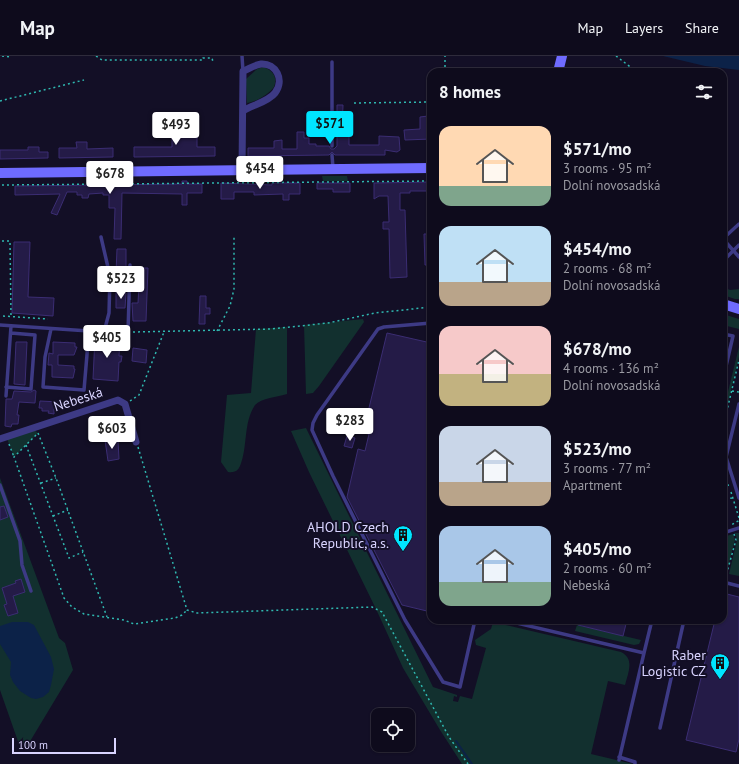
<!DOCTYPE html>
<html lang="en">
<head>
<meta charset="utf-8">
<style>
	body { margin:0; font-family:"PT Sans",sans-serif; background:#171425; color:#f1f3f6; height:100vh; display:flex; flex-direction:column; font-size:15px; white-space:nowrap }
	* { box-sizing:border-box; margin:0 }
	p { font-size:13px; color:#9b9ba3 }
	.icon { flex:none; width:22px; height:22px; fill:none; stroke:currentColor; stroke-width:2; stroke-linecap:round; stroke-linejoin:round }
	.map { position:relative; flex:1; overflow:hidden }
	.side { position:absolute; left:427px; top:12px; width:300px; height:556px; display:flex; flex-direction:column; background:#0e0b1c; border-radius:12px; box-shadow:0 1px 3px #0004,0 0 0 1px #2e2b3b }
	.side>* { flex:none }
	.fabs { position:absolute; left:371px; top:652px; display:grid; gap:8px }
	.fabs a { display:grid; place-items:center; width:44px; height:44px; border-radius:8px; background:#0e0b1c; box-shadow:0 1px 3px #0004,0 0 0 1px #2e2b3b; font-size:20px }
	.scale { position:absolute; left:12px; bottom:10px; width:104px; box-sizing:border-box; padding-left:4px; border:2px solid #d9d4ff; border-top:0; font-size:11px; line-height:14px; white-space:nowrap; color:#d9d4ff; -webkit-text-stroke:3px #130f26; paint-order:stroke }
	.price { position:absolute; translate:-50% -34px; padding:0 9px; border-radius:4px; background:#fff; color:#222; font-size:13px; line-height:26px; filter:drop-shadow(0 1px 2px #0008) }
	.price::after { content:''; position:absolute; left:50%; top:24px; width:12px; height:9px; margin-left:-6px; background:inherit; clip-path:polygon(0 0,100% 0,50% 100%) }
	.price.current { background:#00e5ff; color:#111 }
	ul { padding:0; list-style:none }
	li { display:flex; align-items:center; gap:12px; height:100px; padding:0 12px }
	li span { display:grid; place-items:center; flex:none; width:112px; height:80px; border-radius:12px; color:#555 }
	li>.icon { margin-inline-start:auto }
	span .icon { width:48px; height:48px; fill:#fffc; stroke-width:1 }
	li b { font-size:17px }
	h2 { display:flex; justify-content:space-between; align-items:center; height:48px; padding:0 12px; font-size:17px }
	header { display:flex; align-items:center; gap:24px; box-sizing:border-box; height:56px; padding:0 20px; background:#0e0b1c; border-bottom:1px solid #2e2b3b }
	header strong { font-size:19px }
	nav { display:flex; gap:22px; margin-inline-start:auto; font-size:14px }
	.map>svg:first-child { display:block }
</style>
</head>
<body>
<header>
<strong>Map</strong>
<nav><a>Map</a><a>Layers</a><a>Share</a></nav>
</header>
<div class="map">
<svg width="739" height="708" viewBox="0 0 739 708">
	<rect width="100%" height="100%" fill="#130f26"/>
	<path fill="#12302f" d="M263 11C272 14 278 20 274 31 269 38 256 46 247 47L246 23 257 13Z
		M322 120H347L348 125H323Z
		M723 217 726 232 730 234 739 233V243H735L723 239Z
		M723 258 739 263V273L723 269Z
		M363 263 364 266 319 330 313 337 306 338 304 269Z
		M287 271V338C278 341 261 342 255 349 243 367 248 391 240 410 238 415 234 417 228 416L221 406 227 339 251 337 256 273Z
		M739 291V301L723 367V356Z
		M32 372 38 377 14 401 6 380Z
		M306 372 433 631 457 639V641L454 640 453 645 458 646 460 640 472 643 486 592 476 589 475 584 491 573 493 566 621 596C635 603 628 617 625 629L608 625 591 698 633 708H462L440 674 403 612 376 553 309 416 291 375Z
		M0 422 59 582 65 587 73 614 26 692 20 691 0 634Z
		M735 477H739V520L729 518 737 484Z
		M733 478 735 484 725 522H723V481Z
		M577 569 641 584 639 588 634 589 575 575Z"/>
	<path fill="#0c2248" d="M663 0H739V14L705 10Z
		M12 566H28L34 569 51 601 54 613 51 629 49 636 43 641 36 643 31 642 20 635 13 626 10 619 11 606 0 588V570Z"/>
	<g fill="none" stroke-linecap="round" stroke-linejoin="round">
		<path stroke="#0c2248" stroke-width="2" d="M456 685 472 708"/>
	</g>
	<path fill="#241b47" stroke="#3b2d73" d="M337 49H343L342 76H349V89H379V80L399 81 400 94 397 96 385 94V99H335L332 96 329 99 248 100V92H274V85L282 84V93H297V76H304V82H309V88H316V90H329L331 93H334L337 90Z
		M428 60V76H431V83L405 84 404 74 420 73V61Z
		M159 71H178V76H197V91H215V100L134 101V91H172V80H159Z
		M76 86H87V93L113 92V101L59 102V92H77Z
		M28 91H39V96H48V102L0 103V94H28Z
		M182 125H187V128H202V137H187V149H182V138L122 137 121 183H114L115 152H109V139H103V137L89 138 88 142H82V139H77V136H67L57 159 51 157 60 138 15 139V130L182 128Z
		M431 126V135H410V137H400V154H405L407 221 390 222 389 173H383V166H389L388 140H379L374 143V127Z
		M221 127 272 129V127H300V138H289V144H283V138L254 139V136H234V143H221Z
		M317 127H350V136H333V133H317Z
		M424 178H431V209H425Z
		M14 186H30L28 241 54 242 53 260 12 257Z
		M117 193H126V217H116Z
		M140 212H148L146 265H133L132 247H138Z
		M116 236 126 237 125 252H116Z
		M200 240H206V252H210V258H205V268H199Z
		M387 277 431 287V556L402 549 347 441 358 393 365 395 369 378 363 377Z
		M95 281 120 283 119 300H122L121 306H119L118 325 93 323Z
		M16 286H27L25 329 14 328Z
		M53 286 75 287V291H77L74 299H58V309L74 310V313H75L73 322 52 321V309H48L49 297 53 298Z
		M133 292 147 294 146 307 132 305Z
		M34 334 36 335 35 347 19 346 17 359H19L18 368H12L11 371 5 370 6 343H12L14 335 31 336Z
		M40 345 59 346V353H54V358L48 357 49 355H42V352H39Z
		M347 380 355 382 352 392 344 390Z
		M105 384H118L119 403 108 405Z
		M4 450 8 461 0 464V451Z
		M21 523 25 536 13 540 18 557 8 560 4 549 7 548 2 532 16 527 15 525Z
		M723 537 739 541V683L736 696 686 684 715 564H723Z
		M579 564H627L623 580 578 569Z"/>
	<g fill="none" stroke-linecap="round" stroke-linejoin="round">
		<path stroke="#2fb8b0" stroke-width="1.5" stroke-dasharray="2 3" stroke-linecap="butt" d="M2 0 10 1
			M96 0 102 4H203V2H212L213 6
			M616 0 637 16
			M445 16V0
			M0 45 84 24
			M354 47 431 46
			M2 129 431 125
			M2 185H10L11 260
			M3 260 48 263
			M217 275 230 250 234 233V180
			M133 276 271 273 328 267 375 257 431 251
			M732 335 739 336
			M130 345 139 339 164 276
			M723 371 739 304
			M38 377 56 422 107 561
			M36 379 14 401 64 542 72 551 84 558 124 564 134 568 175 562 182 559 187 554
			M9 388 14 401
			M26 389 69 502 83 496
			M138 391 187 554 197 557 372 551 382 556 449 681 468 708
			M41 427 56 422
			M723 430 729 429
			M723 432 727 443 732 442
			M731 436 739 462 738 465 731 469
			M53 460 68 454
			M725 523 736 484 734 478"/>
		<path stroke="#3d3a85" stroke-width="3.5" d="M242 0 243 15
			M332 90V6
			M332 99 333 112
			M727 179 739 168
			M101 181 110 220 109 257 104 276
			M723 183 739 201
			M723 205 739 189
			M431 267 384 271 378 273 317 359 313 367 312 374 333 420 405 564 443 626 460 631 475 564
			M0 269 89 275 128 276 130 209
			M51 273 45 301 43 331 84 334 89 275
			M723 278 733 280 723 323
			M723 295 729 296
			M6 331 31 333 35 279 11 277
			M6 340 11 270
			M739 348 726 401 739 442
			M0 429 20 485 22 509 31 535
			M723 477 739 472
			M723 526 739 530
			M504 564 644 597 652 564
			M660 672 684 564
			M619 701 635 706V708
			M619 704 644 597"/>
		<path stroke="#3d3a85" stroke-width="7" d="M242 114 243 15C249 13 254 9 261 8 276 7 285 24 275 37 268 46 252 49 243 55
			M0 383 118 344 125 348 136 386"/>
		<path stroke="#6f6bff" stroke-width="10" d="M558 16 562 0
			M0 117 431 112
			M723 248 739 253"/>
	</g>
	<defs>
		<g id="building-pin" transform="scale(1)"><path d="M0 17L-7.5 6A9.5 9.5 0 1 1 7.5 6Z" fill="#00e5ff" stroke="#130f26"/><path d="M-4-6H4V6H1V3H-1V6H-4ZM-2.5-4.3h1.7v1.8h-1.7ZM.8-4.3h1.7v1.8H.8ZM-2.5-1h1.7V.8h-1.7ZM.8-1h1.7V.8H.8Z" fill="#111"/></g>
	</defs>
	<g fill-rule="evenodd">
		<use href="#building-pin" x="403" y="479"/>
		<use href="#building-pin" x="720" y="607"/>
	</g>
	<g text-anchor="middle" stroke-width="4" stroke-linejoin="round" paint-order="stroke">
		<g font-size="14" fill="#d9d4ff" stroke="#130f26">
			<text transform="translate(78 343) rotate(-18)" y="5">Nebeská</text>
		</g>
		<g font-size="14" fill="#d9d4ff" stroke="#130f26" text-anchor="end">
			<text x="389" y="476">AHOLD Czech<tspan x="389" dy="16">Republic, a.s.</tspan></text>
			<text x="706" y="604">Raber<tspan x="706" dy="16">Logistic CZ</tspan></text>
		</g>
	</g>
</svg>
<div class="fabs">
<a><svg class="icon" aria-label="locate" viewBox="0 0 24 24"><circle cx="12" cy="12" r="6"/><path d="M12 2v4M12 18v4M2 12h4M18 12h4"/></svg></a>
</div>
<div class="scale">100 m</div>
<b class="price current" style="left:330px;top:89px">$571</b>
<b class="price" style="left:176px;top:90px">$493</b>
<b class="price" style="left:260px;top:134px">$454</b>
<b class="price" style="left:110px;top:139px">$678</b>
<b class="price" style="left:121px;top:244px">$523</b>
<b class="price" style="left:107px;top:303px">$405</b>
<b class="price" style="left:350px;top:386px">$283</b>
<b class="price" style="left:112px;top:394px">$603</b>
<section class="side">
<h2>8 homes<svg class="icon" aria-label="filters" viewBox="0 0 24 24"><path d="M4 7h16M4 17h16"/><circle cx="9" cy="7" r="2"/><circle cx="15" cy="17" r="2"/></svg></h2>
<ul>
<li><span style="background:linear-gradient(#ffd9b3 75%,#7fa58c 0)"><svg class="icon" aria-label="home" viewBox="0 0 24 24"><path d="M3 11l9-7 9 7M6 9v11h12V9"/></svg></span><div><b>$571/mo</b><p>3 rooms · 95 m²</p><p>Dolní novosadská</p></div></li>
<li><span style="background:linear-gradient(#bfe0f5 70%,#b9a48a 0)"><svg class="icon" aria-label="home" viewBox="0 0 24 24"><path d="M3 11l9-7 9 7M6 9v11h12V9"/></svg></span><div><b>$454/mo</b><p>2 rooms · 68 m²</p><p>Dolní novosadská</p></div></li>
<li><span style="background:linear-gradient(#f6c9c9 60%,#c2b280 0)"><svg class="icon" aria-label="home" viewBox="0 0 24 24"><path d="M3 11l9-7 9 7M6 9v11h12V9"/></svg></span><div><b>$678/mo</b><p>4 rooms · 136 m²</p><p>Dolní novosadská</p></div></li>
<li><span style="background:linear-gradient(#c9d6e8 70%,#b9a48a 0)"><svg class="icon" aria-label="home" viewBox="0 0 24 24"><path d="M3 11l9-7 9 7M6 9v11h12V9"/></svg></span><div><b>$523/mo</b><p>3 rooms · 77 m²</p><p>Apartment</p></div></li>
<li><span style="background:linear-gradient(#a9c7e8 70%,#7fa58c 0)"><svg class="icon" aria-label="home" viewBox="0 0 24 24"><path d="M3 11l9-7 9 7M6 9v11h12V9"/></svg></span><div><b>$405/mo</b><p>2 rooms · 60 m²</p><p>Nebeská</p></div></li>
</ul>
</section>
</div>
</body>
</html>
